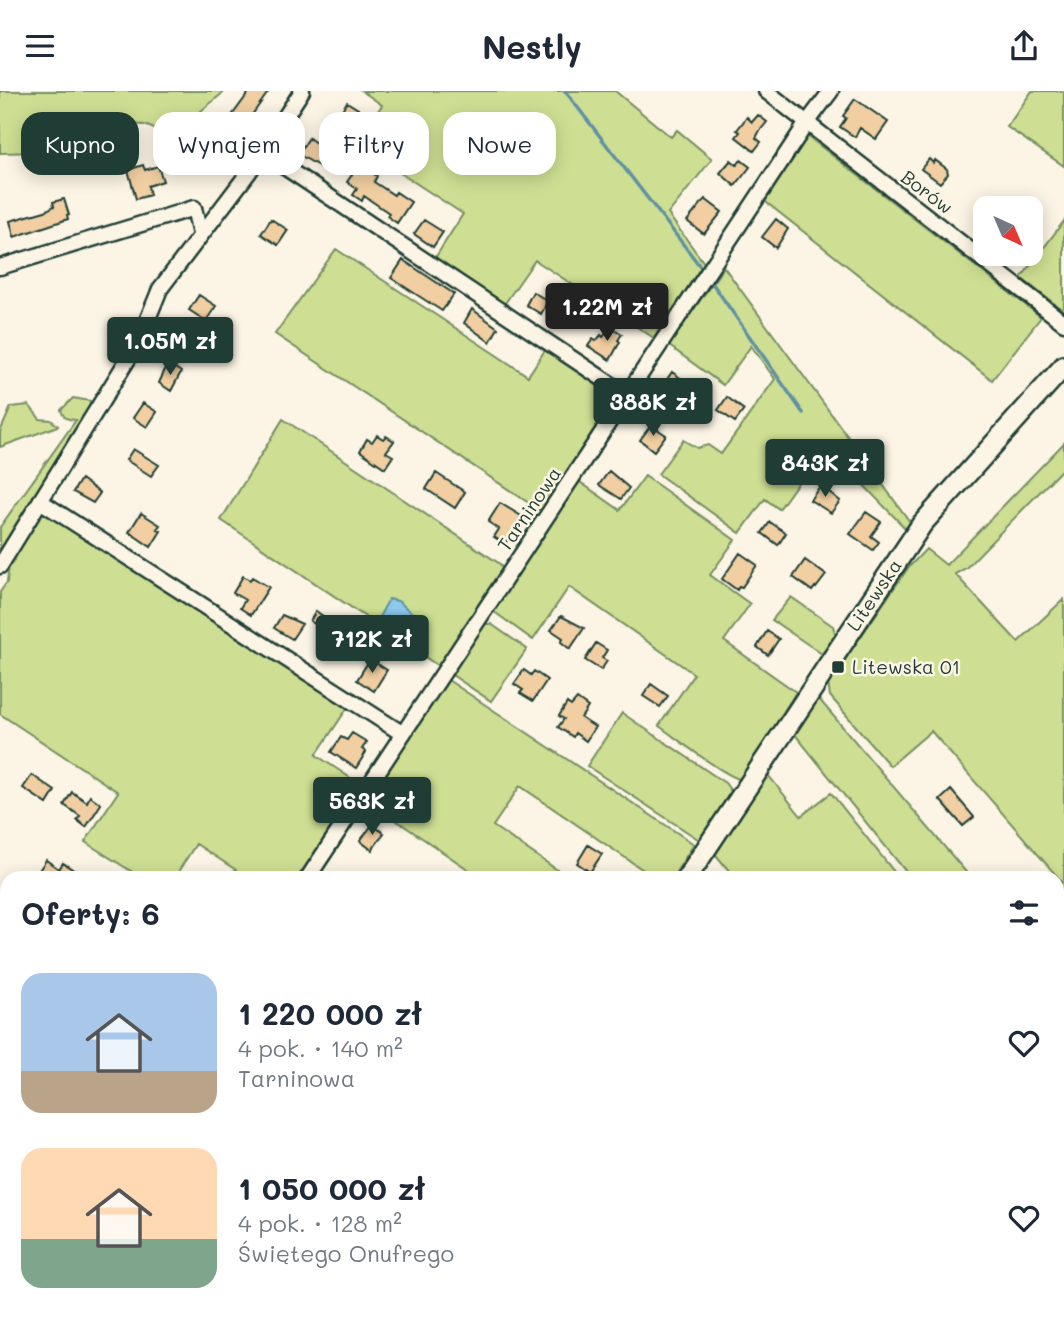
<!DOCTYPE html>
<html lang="pl">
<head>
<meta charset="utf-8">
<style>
	body { margin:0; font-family:Mali,sans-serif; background:#f6f6f7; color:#1f2937; height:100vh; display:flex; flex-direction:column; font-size:26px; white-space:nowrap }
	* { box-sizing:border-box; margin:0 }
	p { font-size:23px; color:#747a83 }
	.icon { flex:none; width:38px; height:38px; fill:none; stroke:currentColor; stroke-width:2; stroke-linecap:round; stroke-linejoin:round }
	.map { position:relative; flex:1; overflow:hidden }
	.details { position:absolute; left:0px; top:780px; width:1064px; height:450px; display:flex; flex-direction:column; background:#fff; border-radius:21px 21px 0 0; box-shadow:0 4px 18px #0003 }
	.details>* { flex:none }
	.guide { position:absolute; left:21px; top:21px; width:700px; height:63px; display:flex; gap:14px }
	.needle { width:46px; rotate:136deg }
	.tools { position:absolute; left:973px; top:105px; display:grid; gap:14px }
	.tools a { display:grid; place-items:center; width:70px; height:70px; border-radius:14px; background:#fff; box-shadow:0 4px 18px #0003; font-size:35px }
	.price { position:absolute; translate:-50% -60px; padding:0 16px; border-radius:7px; background:#1f3d34; color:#fff; font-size:23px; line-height:46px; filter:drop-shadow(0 2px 4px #0008) }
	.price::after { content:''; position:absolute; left:50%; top:42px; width:21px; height:16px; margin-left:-10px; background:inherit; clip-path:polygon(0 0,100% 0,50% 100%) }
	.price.active { background:#222; color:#fff }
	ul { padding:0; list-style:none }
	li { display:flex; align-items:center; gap:21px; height:175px; padding:0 21px }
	li span { display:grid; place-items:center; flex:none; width:196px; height:140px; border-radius:21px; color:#555 }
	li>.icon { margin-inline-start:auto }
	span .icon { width:84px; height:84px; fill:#fffc; stroke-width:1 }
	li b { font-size:30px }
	h2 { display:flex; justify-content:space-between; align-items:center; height:84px; padding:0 21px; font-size:30px }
	.chip { padding:0 24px; border-radius:21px; background:#fff; box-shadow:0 4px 18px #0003; font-size:24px; line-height:63px }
	.chip.active { background:#1f3d34; color:#fff }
	header { display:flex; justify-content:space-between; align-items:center; height:91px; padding:0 21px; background:#fff; font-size:32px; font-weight:700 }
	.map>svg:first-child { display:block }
</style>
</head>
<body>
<header><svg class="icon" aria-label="menu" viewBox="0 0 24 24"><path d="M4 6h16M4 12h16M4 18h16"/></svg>Nestly<svg class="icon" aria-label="share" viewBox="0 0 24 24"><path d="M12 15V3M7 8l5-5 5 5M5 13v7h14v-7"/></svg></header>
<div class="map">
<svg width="1064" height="1230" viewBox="0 0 1064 1230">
	<rect width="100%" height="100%" fill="#fcf5e5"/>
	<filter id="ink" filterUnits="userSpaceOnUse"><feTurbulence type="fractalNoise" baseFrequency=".0143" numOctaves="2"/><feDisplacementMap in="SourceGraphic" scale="14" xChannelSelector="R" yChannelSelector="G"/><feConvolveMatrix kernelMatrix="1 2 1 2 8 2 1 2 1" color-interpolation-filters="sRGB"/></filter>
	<g filter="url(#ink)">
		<path fill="#cedf93" stroke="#768e64" stroke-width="2" d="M0 0H225L171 45 145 34 109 32 79 56 40 61 0 62Z
			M362 0H615L671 46 677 39 712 68 668 123 704 172 654 247 535 169 503 215 616 304 541 420 275 243 336 158 528 285 547 256 428 178 463 123 356 53 382 14Z
			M1032 0H1064V75L1007 36Z
			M806 44 1041 226 992 289 762 108Z
			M1064 130V220L1021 187Z
			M724 176 910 431 906 438 825 354 779 418 765 408 740 442 658 383 683 349 697 357 708 354 721 363 775 288 751 255 723 294 668 254Z
			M73 307 90 310 95 318 0 467V436L76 329C69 328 64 329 61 319Z
			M29 314 40 328 51 329 58 335 0 356V341L11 316Z
			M283 328 500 473 504 482 440 576 221 429Z
			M1064 352V376L966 477 955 483 1018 551 1064 508V1230H690L686 1226 689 1223H1057V795L1062 791 931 640 890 675 830 605 828 593 908 477 926 458 946 474Z
			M645 385 735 449 710 484 750 513 724 550 796 601 778 630 780 633 743 689C728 688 675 646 659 635L694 583 569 496 533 549 493 520 577 389 620 419Z
			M45 416 348 616 316 664 361 694 301 787H231L236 779 196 753 174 787H142L85 751 118 701 0 623V501L7 491 9 474 6 473Z
			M791 506 833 535 836 545 822 563 772 529Z
			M485 533H491L527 558 491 610 449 582 480 536Z
			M445 587 694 753 672 787H655L520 695 493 735 569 787H481L369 711 366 708Z
			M813 608H819L971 787H911L793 641Z
			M622 622 725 692 734 704 702 748H698L587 675Z
			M765 680 801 725 831 702 899 787H735L716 764 715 757Z
			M0 874 7 878V1223H383L379 1230H0Z
			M411 1223H571L576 1230H407Z"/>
		<path fill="#8cc9ed" stroke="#6091a3" stroke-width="2" d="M389 508 398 510 417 526V530L408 541 398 539 379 526Z"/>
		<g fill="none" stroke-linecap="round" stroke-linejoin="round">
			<path stroke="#6091a3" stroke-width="3.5" d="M565 0 703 179
				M710 189 803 322"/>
		</g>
		<path fill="#f1cfa2" stroke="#1f3d34" stroke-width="2" d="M250 0H269L247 31 250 33 244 40 242 39 216 74 203 64Z
			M855 8 888 31 876 48 860 37 855 46 840 36 846 27 843 25Z
			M347 11 358 18 356 20 363 25 356 35 352 33 349 38 335 29Z
			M758 24 767 31 759 41 756 47 761 51 754 60 736 46 740 41 737 39 747 26 752 31Z
			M309 47 336 67 327 80 298 63Z
			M929 68 933 72 935 69 947 78 948 83 940 92 921 78Z
			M731 69 737 74 741 69 750 76 735 95 720 82Z
			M143 74 145 79 158 75 163 90 148 95 150 104 136 108 128 79Z
			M363 76 377 85 374 91 394 104 396 101 411 111 397 132 387 125 389 122 364 105 362 110 353 104 357 98 347 91 355 79 360 82Z
			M64 108 69 124H67L68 128 14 146 10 130 45 120 54 115 53 111Z
			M705 108 722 121 704 143 687 130Z
			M271 128 288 139 278 154 261 143Z
			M776 128 788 138 776 157 762 146Z
			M424 129 443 141 433 156 414 143Z
			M403 169 454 203 442 220 391 187Z
			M533 201 548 210 541 223 526 214Z
			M199 204 216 215 206 230 189 219Z
			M472 218 498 237 490 251 464 232Z
			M611 236 622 243 618 249 620 251 610 269 588 255 593 248 596 250 601 244 603 246Z
			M168 272 181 281 171 300 159 292Z
			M672 281 690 294 675 315 652 299 658 290 663 294Z
			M727 306 744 319 735 331 718 319Z
			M143 312 157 321 147 336 133 327Z
			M651 334 666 344 654 360 640 349Z
			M377 344 383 348 386 345 394 350 386 361 393 365 385 377 360 360 367 348 372 351Z
			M133 358 159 374 151 385 126 369Z
			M609 380 629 397 621 408 599 394Z
			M436 382 465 401 455 417 426 398Z
			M81 388 100 402 93 412 73 401Z
			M821 394 840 410 831 422 810 409Z
			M500 412 523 426 505 453 494 446 499 438 488 431Z
			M866 421 881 431 871 445 879 451 873 459 850 443Z
			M141 422 160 434 157 438 161 440 151 456 129 441Z
			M770 431 786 442 778 454 762 442Z
			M740 462 757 474 742 496 739 495 737 499 722 488Z
			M805 469 826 484 816 497 815 496 812 500 793 486Z
			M243 485 250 489 252 486 269 496 251 524 240 517 245 509 233 502Z
			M316 520 346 542 344 545 352 550 342 565 324 553 330 543 310 530Z
			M282 524 302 533 292 548 274 537Z
			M561 525 584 537 570 558 561 551 563 547 551 539Z
			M767 540 779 548 768 564 757 556Z
			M596 552 607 559 602 567 607 570 601 579 585 569Z
			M370 568 387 579 374 600 357 589Z
			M524 579 531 584 534 580 547 589 533 610 520 602 523 599 514 593Z
			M651 593 668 605 660 616 643 605Z
			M577 608 588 616 581 627 595 636 586 650 575 642 573 646 558 636 564 628 559 625 567 612 571 615Z
			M352 642 367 651 362 658 366 661 356 677 331 661 341 646 347 649Z
			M32 684 55 700 47 713 23 697Z
			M951 699 974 726 963 735 940 709Z
			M72 701 87 711 90 705 101 713 86 736 77 729 80 725 64 714Z
			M372 734 384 742 372 759 360 750Z
			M588 754 602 763 590 781 577 772Z
			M46 769 59 778 63 772 87 788H41L36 784Z"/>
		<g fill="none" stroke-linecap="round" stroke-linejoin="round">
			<g stroke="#1f3d34" stroke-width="19">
				<path id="street" d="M766 0 1064 232
					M262 61 627 304
					M0 176 194 117 200 143
					M40 410 403 643
					M0 475 138 252 160 198 249 81 302 0
					M307 788 806 33 831 0"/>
			</g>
			<g stroke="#1f3d34" stroke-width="24">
				<path id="secondary" d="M686 788 922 433 1064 275
					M392 1230 396 1223"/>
			</g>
			<use href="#street" stroke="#fcf5e5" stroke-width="14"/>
			<use href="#secondary" stroke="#fcf5e5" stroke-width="19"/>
		</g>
	</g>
	<rect fill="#1f3d34" stroke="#fcf5e5" stroke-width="2.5" x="831" y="569" width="14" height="14" rx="3.5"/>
	<g text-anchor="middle" stroke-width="5" stroke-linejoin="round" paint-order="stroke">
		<g font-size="19" fill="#1f3d34" stroke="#fcf5e5">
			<text transform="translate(927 101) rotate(37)" y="7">Borów</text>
			<text transform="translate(529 418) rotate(-56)" y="7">Tarninowa</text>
			<text transform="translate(874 504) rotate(-56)" y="7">Litewska</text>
		</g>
		<g font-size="19" fill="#1f3d34" stroke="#fcf5e5" text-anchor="start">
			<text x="852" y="583">Litewska 01</text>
		</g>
	</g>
</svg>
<div class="tools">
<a><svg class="needle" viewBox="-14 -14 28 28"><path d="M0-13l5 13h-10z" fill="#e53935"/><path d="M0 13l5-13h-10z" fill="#747a83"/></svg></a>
</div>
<b class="price active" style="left:607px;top:252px">1.22M zł</b>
<b class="price" style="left:170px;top:286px">1.05M zł</b>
<b class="price" style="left:653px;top:347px">388K zł</b>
<b class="price" style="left:825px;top:408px">843K zł</b>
<b class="price" style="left:372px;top:584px">712K zł</b>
<b class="price" style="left:372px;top:746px">563K zł</b>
<div class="guide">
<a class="chip active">Kupno</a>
<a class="chip">Wynajem</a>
<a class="chip">Filtry</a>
<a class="chip">Nowe</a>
</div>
<section class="details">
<h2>Oferty: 6<svg class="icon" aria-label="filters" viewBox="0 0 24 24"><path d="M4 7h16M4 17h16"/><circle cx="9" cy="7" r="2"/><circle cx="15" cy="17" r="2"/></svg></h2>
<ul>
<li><span style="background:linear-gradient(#a9c7e8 70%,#b9a48a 0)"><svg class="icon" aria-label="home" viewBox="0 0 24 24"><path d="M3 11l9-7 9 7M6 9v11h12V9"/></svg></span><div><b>1 220 000 zł</b><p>4 pok. · 140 m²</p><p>Tarninowa</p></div><svg class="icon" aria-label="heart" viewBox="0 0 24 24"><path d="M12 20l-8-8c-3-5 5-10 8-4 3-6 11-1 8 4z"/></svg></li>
<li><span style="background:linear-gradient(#ffd9b3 65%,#7fa58c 0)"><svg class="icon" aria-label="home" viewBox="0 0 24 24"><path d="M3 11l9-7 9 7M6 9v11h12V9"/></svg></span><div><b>1 050 000 zł</b><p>4 pok. · 128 m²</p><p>Świętego Onufrego</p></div><svg class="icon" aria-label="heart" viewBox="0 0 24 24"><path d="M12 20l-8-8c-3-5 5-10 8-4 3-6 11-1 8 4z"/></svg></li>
</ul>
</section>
</div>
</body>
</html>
